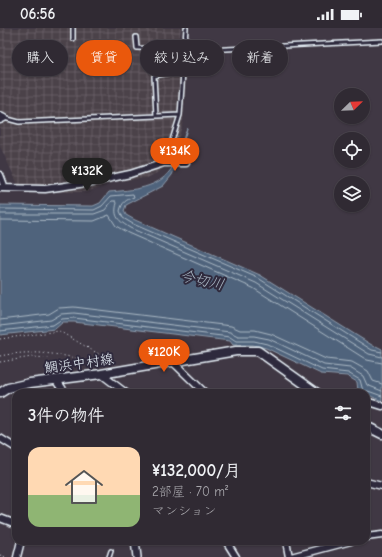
<!DOCTYPE html>
<html lang="ja">
<head>
<meta charset="utf-8">
<style>
	body { margin:0; font-family:"Comic Neue","Klee One",sans-serif; background:#3c363f; color:#f1f3f6; height:100vh; display:flex; flex-direction:column; font-size:15px; white-space:nowrap }
	* { box-sizing:border-box; margin:0 }
	p { font-size:13px; color:#a8a7ac }
	.icon { flex:none; width:22px; height:22px; fill:none; stroke:currentColor; stroke-width:2; stroke-linecap:round; stroke-linejoin:round }
	.map { position:relative; flex:1; overflow:hidden }
	.sheet { position:absolute; left:12px; top:361px; width:358px; height:156px; display:flex; flex-direction:column; background:#302a33; border-radius:12px; box-shadow:0 1px 3px #0004,0 0 0 1px #4b464e }
	.sheet>* { flex:none }
	.hud { position:absolute; left:12px; top:12px; width:358px; height:36px; display:flex; gap:8px }
	.needle { width:26px; rotate:67deg }
	.fabs { position:absolute; left:334px; top:60px; display:grid; gap:8px }
	.fabs a { display:grid; place-items:center; width:36px; height:36px; border-radius:50%; background:#302a33; box-shadow:0 1px 3px #0004,0 0 0 1px #4b464e; font-size:20px }
	.price { position:absolute; translate:-50% -34px; padding:0 9px; border-radius:14px; background:#ea580c; color:#fff; font-size:13px; line-height:26px; filter:drop-shadow(0 1px 2px #0008) }
	.price::after { content:''; position:absolute; left:50%; top:24px; width:12px; height:9px; margin-left:-6px; background:inherit; clip-path:polygon(0 0,100% 0,50% 100%) }
	.price.selected { background:#222; color:#fff }
	ul { padding:0; list-style:none }
	li { display:flex; align-items:center; gap:12px; height:100px; padding:0 16px }
	li span { display:grid; place-items:center; flex:none; width:112px; height:80px; border-radius:12px; color:#555 }
	li>.icon { margin-inline-start:auto }
	span .icon { width:48px; height:48px; fill:#fffc; stroke-width:1 }
	li b { font-size:17px }
	h2 { display:flex; justify-content:space-between; align-items:center; height:48px; padding:0 16px; font-size:17px }
	.pill { padding:0 14px; border-radius:18px; background:#302a33; box-shadow:0 1px 3px #0004,0 0 0 1px #4b464e; font-size:14px; line-height:36px }
	.pill.selected { background:#ea580c; color:#fff }
	.status { display:flex; justify-content:space-between; align-items:center; height:28px; padding:0 20px; background:#302a33; direction:ltr }
	.status svg { height:11px; fill:currentColor }
	.map>svg:first-child { display:block }
</style>
</head>
<body>
<div class="status"><b>06:56</b><svg viewBox="0 0 49 12"><path d="M0 12V9h3v3zM5 12V6h3v6zM10 12V3h3v9zM15 12V0h3v12zM26 1h20v11H26zM47 4h2v5h-2z"/></svg></div>
<div class="map">
<svg width="382" height="529" viewBox="0 0 382 529">
	<defs>
		<pattern id="industrial-grid" width="8" height="8" patternUnits="userSpaceOnUse"><rect width="8" height="8" fill="#4c4249"/><path d="M0 4h8M4 0v8" fill="none" stroke="#665e64"/></pattern>
	</defs>
	<rect width="100%" height="100%" fill="#403844"/>
	<filter id="ink" filterUnits="userSpaceOnUse"><feTurbulence type="fractalNoise" baseFrequency=".025" numOctaves="2"/><feDisplacementMap in="SourceGraphic" scale="8" xChannelSelector="R" yChannelSelector="G"/><feConvolveMatrix kernelMatrix="1 2 1 2 8 2 1 2 1" color-interpolation-filters="sRGB"/></filter>
	<g filter="url(#ink)">
		<path fill="url(#industrial-grid)" d="M0 0H181L178 23H188L183 94 173 130 159 144 147 150 115 153 87 164 21 163 0 118Z"/>
		<path fill="#50647b" stroke="#8d9cad" d="M187 100 180 129 172 147 163 158 126 177 124 183 126 187 135 192 260 247 375 319 376 318 382 321V373L366 366V365L358 363 357 354 347 348 321 346 266 320 253 317H233L230 313 74 294H63L55 301 0 307V177L93 178 100 175 109 164C131 162 161 161 173 138 179 127 182 113 187 100Z"/>
		<g fill="none" stroke-linecap="round" stroke-linejoin="round">
			<path stroke="#abb9c6" stroke-width="1" d="M0 181 94 182 102 178 111 168 133 166 134 169C126 172 122 174 120 183L123 190 133 196 258 250 372 322 382 324
				M0 186H94L105 182 112 173H116L117 175C113 189 119 193 130 200L256 255 369 326 382 329
				M0 192 94 193 109 187 116 198 128 205 253 260 367 332 382 335
				M0 292 49 286 59 280 74 279 231 298 240 302H255L271 306 326 331 352 334 368 343 373 353 382 356
				M0 298 51 292 61 286 74 285 230 304 238 308H254L269 311 324 337 350 340 363 348 367 357 382 363
				M0 303 53 297 62 291 74 290 230 309 236 313H254L267 316 322 342 348 345 360 352 363 363H368L382 368"/>
			<g stroke="#e8f1f8" stroke-width="6">
				<path id="service" d="M73 0V11
					M136 9 137 20 185 22H207L382 13
					M156 88 154 48 169 45 170 38
					M4 90 19 94 180 87 186 0
					M164 135 167 128 180 87
					M109 529 111 523"/>
			</g>
			<g stroke="#e8f1f8" stroke-width="9">
				<path id="minor" d="M0 88 4 90 0 92
					M0 147 5 160
					M0 160 45 161 93 154 130 146 164 135H186
					M173 334 205 365
					M101 346 126 365
					M366 373 382 378
					M0 410 16 420
					M366 454 382 458
					M0 490 16 496
					M366 509 382 507
					M226 513 236 529
					M286 513 289 529
					M17 529 21 513
					M291 529 351 513"/>
			</g>
			<g stroke="#e8f1f8" stroke-width="10">
				<path id="tertiary" d="M56 352 65 365
					M135 513 137 529"/>
			</g>
			<g stroke="#e8f1f8" stroke-width="11">
				<path id="secondary" d="M0 365 8 360 30 355 101 346 236 323H258L317 365
					M366 398 382 406"/>
			</g>
			<path stroke="#e8f1f8" stroke-width="1" stroke-dasharray="1 3" stroke-linecap="butt" d="M0 311 59 303 116 336
				M0 328C29 322 56 325 84 332 91 333 99 334 105 338
				M0 334 32 329 51 330
				M0 527 6 529"/>
			<use href="#service" stroke="#2f2a3d" stroke-width="3"/>
			<use href="#minor" stroke="#2f2a3d" stroke-width="6"/>
			<use href="#tertiary" stroke="#2f2a3d" stroke-width="7"/>
			<use href="#secondary" stroke="#2f2a3d" stroke-width="8"/>
		</g>
	</g>
	<g text-anchor="middle" stroke-width="4" stroke-linejoin="round" paint-order="stroke">
		<g font-size="14" fill="#e8f1f8" stroke="#2f2a3d">
			<text transform="translate(79 335) rotate(-8)" y="5">鯛浜中村線</text>
		</g>
		<g font-size="15" font-style="italic" fill="#abb9c6" stroke="#2f2a3d">
			<text transform="translate(202 252) rotate(13)" y="5">今切川</text>
		</g>
	</g>
</svg>
<div class="fabs">
<a><svg class="needle" viewBox="-14 -14 28 28"><path d="M0-13l5 13h-10z" fill="#e53935"/><path d="M0 13l5-13h-10z" fill="#a8a7ac"/></svg></a>
<a><svg class="icon" aria-label="locate" viewBox="0 0 24 24"><circle cx="12" cy="12" r="6"/><path d="M12 2v4M12 18v4M2 12h4M18 12h4"/></svg></a>
<a><svg class="icon" aria-label="layers" viewBox="0 0 24 24"><path d="M12 4l9 5-9 5-9-5zM3 14l9 5 9-5"/></svg></a>
</div>
<b class="price" style="left:175px;top:144px">¥134K</b>
<b class="price selected" style="left:87px;top:164px">¥132K</b>
<b class="price" style="left:164px;top:345px">¥120K</b>
<div class="hud">
<a class="pill">購入</a>
<a class="pill selected">賃貸</a>
<a class="pill">絞り込み</a>
<a class="pill">新着</a>
</div>
<section class="sheet">
<h2>3件の物件<svg class="icon" aria-label="filters" viewBox="0 0 24 24"><path d="M4 7h16M4 17h16"/><circle cx="9" cy="7" r="2"/><circle cx="15" cy="17" r="2"/></svg></h2>
<ul>
<li><span style="background:linear-gradient(#ffd9b3 60%,#8fb573 0)"><svg class="icon" aria-label="home" viewBox="0 0 24 24"><path d="M3 11l9-7 9 7M6 9v11h12V9"/></svg></span><div><b>¥132,000/月</b><p>2部屋 · 70 m²</p><p>マンション</p></div></li>
</ul>
</section>
</div>
</body>
</html>
